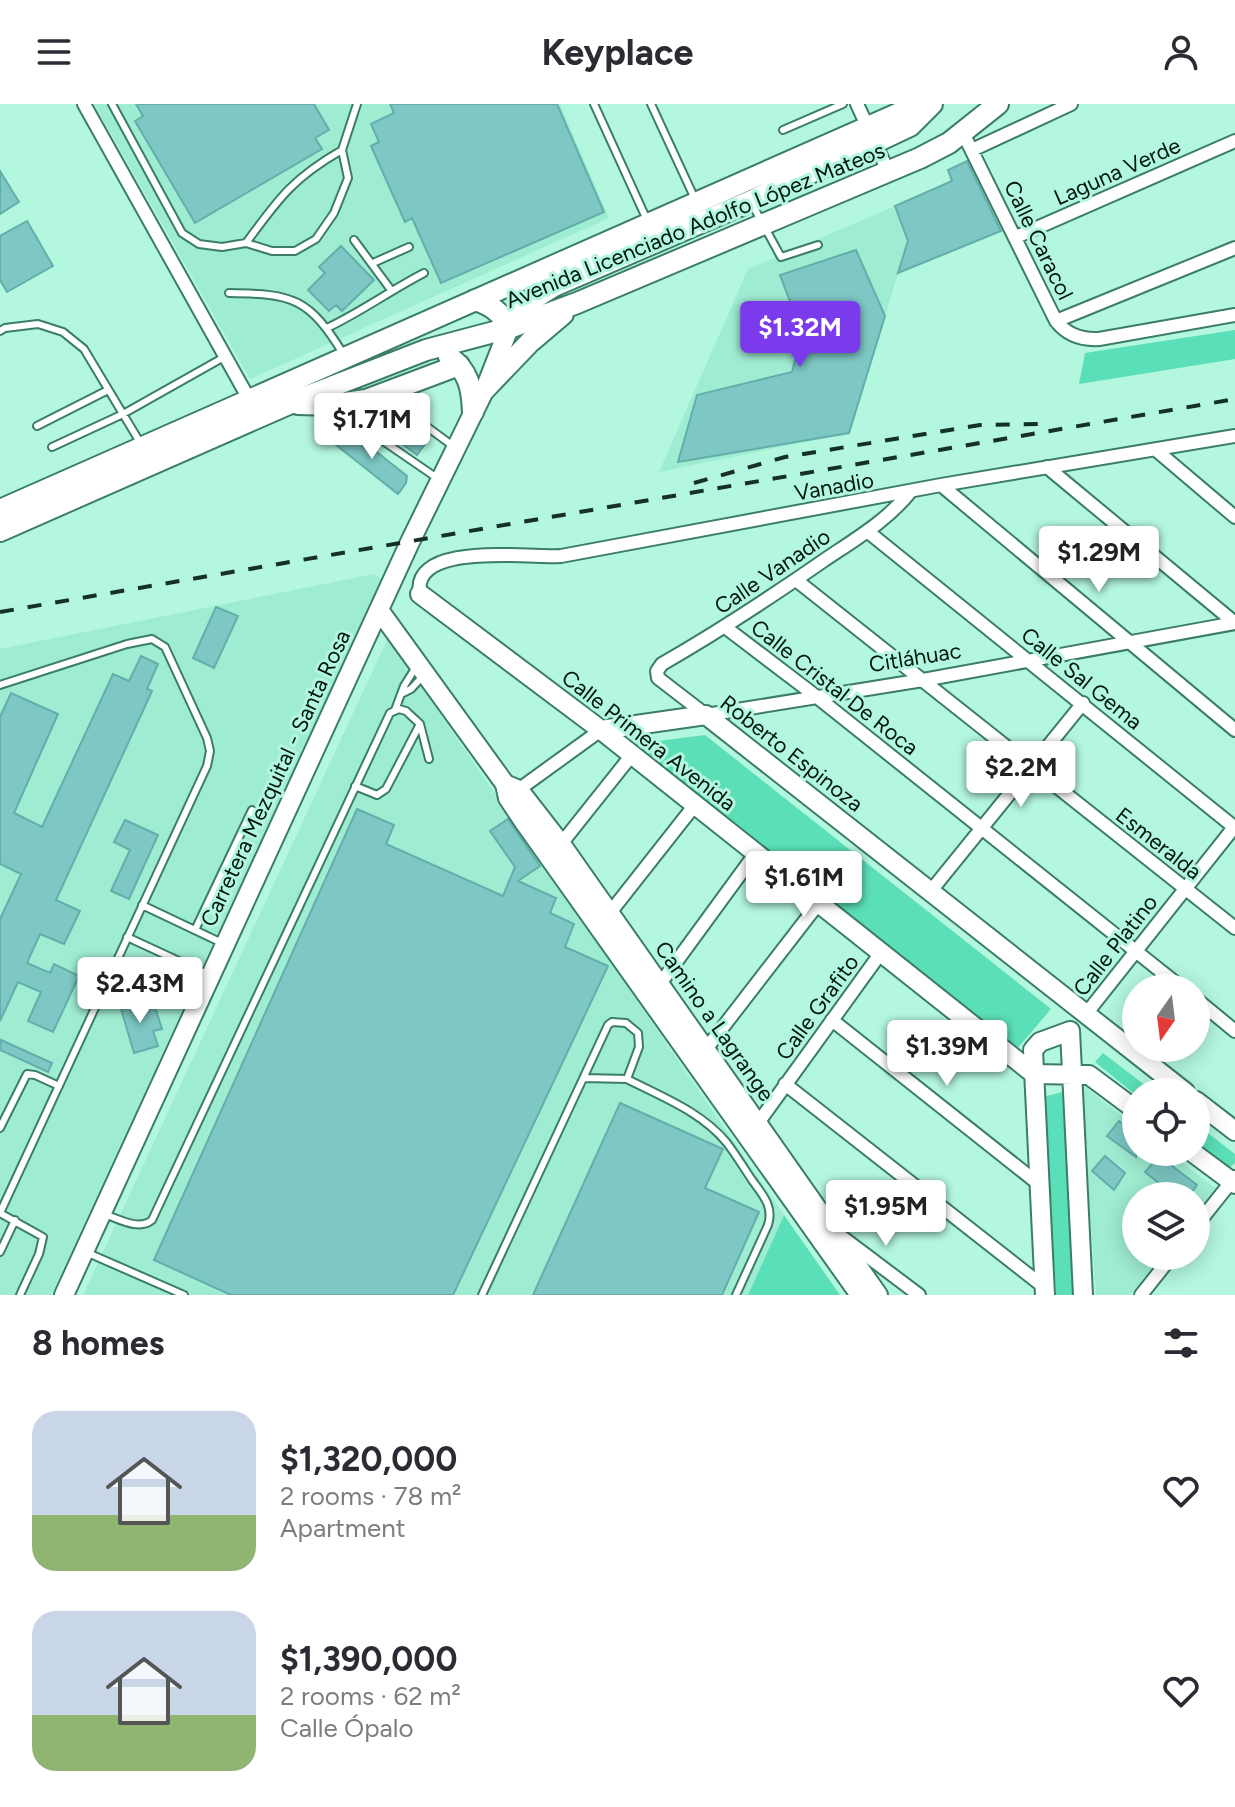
<!DOCTYPE html>
<html lang="en">
<head>
<meta charset="utf-8">
<style>
	body { margin:0; font-family:Figtree,sans-serif; background:#f7f7f7; color:#2b2b33; height:100vh; display:flex; flex-direction:column; font-size:30px; white-space:nowrap }
	* { box-sizing:border-box; margin:0 }
	p { font-size:26px; color:#7c7c81 }
	.icon { flex:none; width:44px; height:44px; fill:none; stroke:currentColor; stroke-width:2; stroke-linecap:round; stroke-linejoin:round }
	.map { position:relative; height:1191px; overflow:hidden }
	.side { display:flex; flex-direction:column; background:#fff; flex:1 }
	.side>* { flex:none }
	.needle { width:52px; rotate:194deg }
	.buttons { position:absolute; left:1122px; top:870px; display:grid; gap:16px }
	.buttons a { display:grid; place-items:center; width:88px; height:88px; border-radius:50%; background:#fff; box-shadow:0 4px 20px #0003; font-size:40px }
	.price { position:absolute; translate:-50% -68px; padding:0 18px; border-radius:8px; background:#fff; color:#222; font-size:26px; line-height:52px; filter:drop-shadow(0 2px 4px #0008) }
	.price::after { content:''; position:absolute; left:50%; top:48px; width:24px; height:18px; margin-left:-12px; background:inherit; clip-path:polygon(0 0,100% 0,50% 100%) }
	.price.selected { background:#7c3aed; color:#fff }
	ul { padding:0; list-style:none }
	li { display:flex; align-items:center; gap:24px; height:200px; padding:0 32px }
	li span { display:grid; place-items:center; flex:none; width:224px; height:160px; border-radius:24px; color:#555 }
	li>.icon { margin-inline-start:auto }
	span .icon { width:96px; height:96px; fill:#fffc; stroke-width:1 }
	li b { font-size:34px }
	h2 { display:flex; justify-content:space-between; align-items:center; height:96px; padding:0 32px; font-size:34px }
	header { display:flex; justify-content:space-between; align-items:center; height:104px; padding:0 32px; background:#fff; font-size:36px; font-weight:700 }
	.map>svg:first-child { display:block }
</style>
</head>
<body>
<header><svg class="icon" aria-label="menu" viewBox="0 0 24 24"><path d="M4 6h16M4 12h16M4 18h16"/></svg>Keyplace<svg class="icon" aria-label="person" viewBox="0 0 24 24"><circle cx="12" cy="8" r="4"/><path d="M4 21q1-7 8-7t8 7"/></svg></header>
<div class="map">
<svg width="1235" height="1191" viewBox="0 0 1235 1191">
	<rect width="100%" height="100%" fill="#b3f7de"/>
	<path fill="#9eecd1" d="M94 0H560L609 114 250 275Z
		M895 102 908 137 849 329 659 368 748 165Z
		M374 470 381 475 51 1191H0V545Z
		M388 534 784 1111 748 1191H83Z
		M1081 980 1136 1023V1048H1169L1215 1084 1196 1109V1092H1136V1152H1161L1130 1191H1096Z"/>
	<path fill="#5adfb8" d="M1235 226V255L1079 280 1085 249Z
		M705 631 1051 905 1016 946 634 640Z
		M1103 949 1154 988H1136V991L1095 958Z
		M1062 988 1074 1191H1056L1043 993Z
		M1196 1020 1235 1050V1059L1229 1064 1196 1038Z
		M784 1111 840 1191H748Z"/>
	<path fill="#7dc8c4" stroke="#63aeaa" stroke-width="2" d="M136 0H314L329 26 315 34 322 45 195 119 135 17 143 12Z
		M390 0H557L604 108 441 179 412 114 405 118 371 42 379 38 371 20 394 9Z
		M967 57 1001 127 898 169 908 137 895 102 952 77 948 66Z
		M0 67 19 98 0 110Z
		M27 117 53 162 7 188 0 176V132Z
		M341 142 374 176 342 207 336 201 329 207 308 186 325 169 319 163Z
		M856 146 885 212 849 329 678 358 697 291 792 268 802 229 780 171Z
		M392 314 425 340 417 351 383 325Z
		M350 327 407 372 406 379 398 390 335 340 345 328Z
		M216 503 238 512 214 564 193 554Z
		M141 552 158 560 147 585 152 587 56 796 80 807 64 840 40 830 27 859 50 869 54 860 79 872 53 928 28 917 41 888 18 878 0 917V815L21 770 0 760V613L11 589 58 610 14 709 42 723 113 570 129 577Z
		M357 705 394 721 386 740 503 792 515 763 490 727 508 715 540 762 518 777 556 794 550 809 574 820 565 843 608 862 453 1191H231L154 1156Z
		M125 716 158 731 129 795 111 787 130 746 114 738Z
		M134 893 139 908 155 903 162 925 153 927 158 942 134 949 119 898Z
		M1 936 52 959 48 968 0 946Z
		M620 999 723 1045 705 1084 759 1108 722 1191H533Z
		M1119 1017 1136 1029V1053L1107 1032Z
		M1105 1052 1125 1069 1114 1086 1092 1067Z
		M1159 1052 1197 1081 1189 1092H1175L1145 1068Z"/>
	<g fill="none" stroke-linecap="round" stroke-linejoin="round">
		<g stroke="#3b7d68" stroke-width="10">
			<path id="lane" d="M112 0 182 129 199 140 222 143 246 139 272 147H295L316 135 334 109 348 74 342 46 357 0
				M594 0 647 116
				M651 0 695 95
				M783 26 843 0
				M752 100 781 153 818 141
				M354 136 391 186
				M246 139C279 94 293 74 342 46
				M373 159 409 143
				M229 189C294 190 309 194 344 251
				M327 224C361 208 391 186 424 169
				M0 227 5 224 38 220 63 228 84 245 141 340
				M388 294 453 342
				M338 306 437 374
				M37 322 108 286
				M52 343 123 310 226 252
				M0 581 127 540 152 535 165 543 207 634 210 647 207 662 0 1109
				M403 589 411 585 424 571
				M395 606 404 582 416 563
				M420 620 429 655
				M142 801 222 839
				M195 826 252 706
				M127 833 207 870
				M627 975C662 993 702 1008 727 1039 736 1051 744 1064 752 1076 762 1090 774 1102 768 1121L736 1191
				M0 1024 27 970 35 971 59 982
				M0 1109 43 1133 39 1150 20 1191
				M104 1110C119 1115 139 1127 152 1116L390 609 399 605 406 607 420 620 386 685 377 691 355 682
				M0 1148 15 1116
				M88 1149 184 1191
				M482 1191 608 921 612 918 626 919 638 929 639 943 627 975 584 974"/>
		</g>
		<g stroke="#3b7d68" stroke-width="16">
			<path id="street" d="M84 0 249 295
				M857 0 888 67
				M963 29 1056 217C1067 231 1082 236 1099 235L1235 211
				M972 46 1071 0
				M1016 133 1235 37
				M1056 217 1235 144
				M1156 346 1235 413
				M1047 363 1235 519
				M941 381 1235 626
				M910 388C887 417 854 436 823 457 771 493 718 528 662 560L657 567 658 574 706 611 923 576 1235 519
				M867 427 1234 723
				M796 476 1235 824
				M420 490C410 437 531 454 561 452L941 381 1235 332
				M725 523 817 593 1182 884
				M514 689 601 626
				M561 740 631 652
				M930 788 1083 599
				M609 810 694 702
				M655 883 660 880 755 750
				M1196 895 1235 927
				M1086 910 1235 722
				M832 916 1040 1081
				M706 945 818 800
				M785 980 1044 1183
				M758 1019 880 850
				M1196 1122 1235 1073
				M842 1133 919 1191
				M1141 1191 1172 1152"/>
		</g>
		<g stroke="#3b7d68" stroke-width="22">
			<path id="secondary" d="M420 490 601 626 1034 970
				M379 506 505 680 508 694 524 718 860 1191
				M601 626 706 611 1185 988
				M505 680 519 686 561 740 878 1191
				M1034 970 1089 971 1136 1006
				M1196 997 1235 1027
				M1192 1048 1235 1080
				M64 1191 410 438 485 285 509 224
				M1045 1191 1033 946 1040 938 1070 927 1083 1191"/>
		</g>
		<g stroke="#3b7d68" stroke-width="24">
			<path id="primary" d="M475 196C491 201 501 208 509 224
				M509 224 530 197 554 182 751 97 910 22 932 0
				M449 253C469 267 472 285 473 308
				M485 285 530 238 563 210
				M298 300 331 301 366 296 459 261
				M0 406 920 0
				M0 427 300 295 426 246 509 224 577 199 920 54 949 39 998 0"/>
		</g>
		<use href="#lane" stroke="#fff" stroke-width="6"/>
		<use href="#street" stroke="#fff" stroke-width="12"/>
		<use href="#secondary" stroke="#fff" stroke-width="18"/>
		<use href="#primary" stroke="#fff" stroke-width="20"/>
		<path stroke="#143027" stroke-width="4" stroke-dasharray="14 14" stroke-linecap="butt" d="M694 379 785 353 980 321 1040 320
			M0 508 1235 295"/>
	</g>
	<g text-anchor="middle" stroke-width="6" stroke-linejoin="round" paint-order="stroke">
		<g font-size="22" fill="#001710" stroke="#b3f7de">
			<text transform="translate(1117 67) rotate(-24)" y="8">Laguna Verde</text>
			<text transform="translate(695 121) rotate(-22)" y="8">Avenida Licenciado Adolfo López Mateos</text>
			<text transform="translate(1039 136) rotate(64)" y="8">Calle Caracol</text>
			<text transform="translate(834 382) rotate(-10)" y="8">Vanadio</text>
			<text transform="translate(772 467) rotate(-34)" y="8">Calle Vanadio</text>
			<text transform="translate(915 553) rotate(-9)" y="8">Citláhuac</text>
			<text transform="translate(1082 574) rotate(39)" y="8">Calle Sal Gema</text>
			<text transform="translate(835 583) rotate(38)" y="8">Calle Cristal De Roca</text>
			<text transform="translate(649 636) rotate(38)" y="8">Calle Primera Avenida</text>
			<text transform="translate(792 649) rotate(38)" y="8">Roberto Espinoza</text>
			<text transform="translate(275 674) rotate(-65)" y="8">Carretera Mezquital - Santa Rosa</text>
			<text transform="translate(1159 739) rotate(38)" y="8">Esmeralda</text>
			<text transform="translate(1115 841) rotate(-52)" y="8">Calle Platino</text>
			<text transform="translate(817 903) rotate(-54)" y="8">Calle Grafito</text>
			<text transform="translate(715 917) rotate(55)" y="8">Camino a Lagrange</text>
		</g>
	</g>
</svg>
<div class="buttons">
<a><svg class="needle" viewBox="-14 -14 28 28"><path d="M0-13l5 13h-10z" fill="#e53935"/><path d="M0 13l5-13h-10z" fill="#7c7c81"/></svg></a>
<a><svg class="icon" aria-label="locate" viewBox="0 0 24 24"><circle cx="12" cy="12" r="6"/><path d="M12 2v4M12 18v4M2 12h4M18 12h4"/></svg></a>
<a><svg class="icon" aria-label="layers" viewBox="0 0 24 24"><path d="M12 4l9 5-9 5-9-5zM3 14l9 5 9-5"/></svg></a>
</div>
<b class="price selected" style="left:800px;top:265px">$1.32M</b>
<b class="price" style="left:372px;top:357px">$1.71M</b>
<b class="price" style="left:1099px;top:490px">$1.29M</b>
<b class="price" style="left:1021px;top:705px">$2.2M</b>
<b class="price" style="left:804px;top:815px">$1.61M</b>
<b class="price" style="left:140px;top:921px">$2.43M</b>
<b class="price" style="left:947px;top:984px">$1.39M</b>
<b class="price" style="left:886px;top:1144px">$1.95M</b>
</div>
<section class="side">
<h2>8 homes<svg class="icon" aria-label="filters" viewBox="0 0 24 24"><path d="M4 7h16M4 17h16"/><circle cx="9" cy="7" r="2"/><circle cx="15" cy="17" r="2"/></svg></h2>
<ul>
<li><span style="background:linear-gradient(#c9d6e8 65%,#8fb573 0)"><svg class="icon" aria-label="home" viewBox="0 0 24 24"><path d="M3 11l9-7 9 7M6 9v11h12V9"/></svg></span><div><b>$1,320,000</b><p>2 rooms · 78 m²</p><p>Apartment</p></div><svg class="icon" aria-label="heart" viewBox="0 0 24 24"><path d="M12 20l-8-8c-3-5 5-10 8-4 3-6 11-1 8 4z"/></svg></li>
<li><span style="background:linear-gradient(#c9d6e8 65%,#8fb573 0)"><svg class="icon" aria-label="home" viewBox="0 0 24 24"><path d="M3 11l9-7 9 7M6 9v11h12V9"/></svg></span><div><b>$1,390,000</b><p>2 rooms · 62 m²</p><p>Calle Ópalo</p></div><svg class="icon" aria-label="heart" viewBox="0 0 24 24"><path d="M12 20l-8-8c-3-5 5-10 8-4 3-6 11-1 8 4z"/></svg></li>
</ul>
</section>
</body>
</html>
